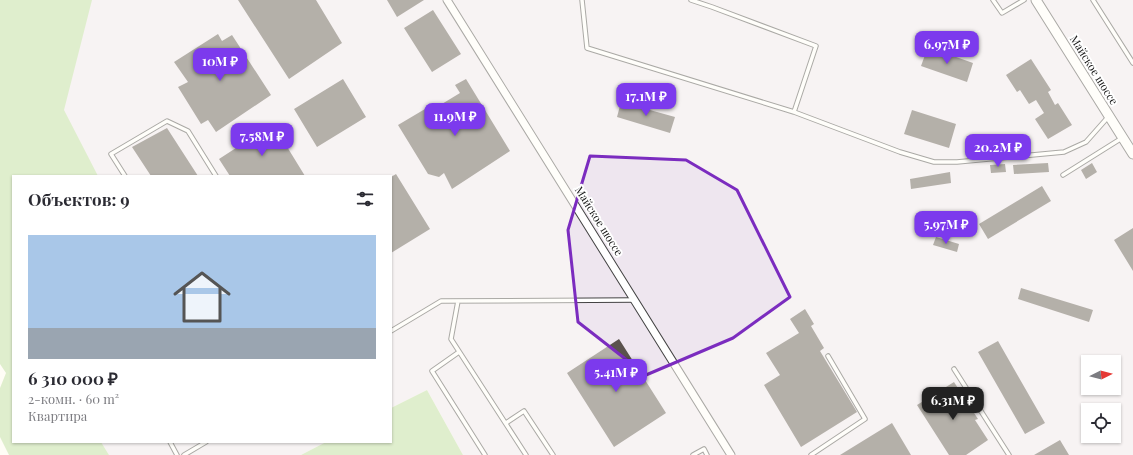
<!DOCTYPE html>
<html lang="ru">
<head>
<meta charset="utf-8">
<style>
	body { margin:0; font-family:"Playfair Display",serif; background:#f2f2f3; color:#2b2b33; height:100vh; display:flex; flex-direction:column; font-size:15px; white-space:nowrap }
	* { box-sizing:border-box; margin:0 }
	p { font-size:13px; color:#7c7c81 }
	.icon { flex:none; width:22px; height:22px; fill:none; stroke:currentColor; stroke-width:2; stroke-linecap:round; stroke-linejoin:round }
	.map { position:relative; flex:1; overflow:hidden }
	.sheet { position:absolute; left:12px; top:175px; width:380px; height:268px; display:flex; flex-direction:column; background:#fff; border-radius:0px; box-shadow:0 1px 3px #0004 }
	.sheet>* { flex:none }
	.needle { width:26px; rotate:84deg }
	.tools { position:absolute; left:1081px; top:355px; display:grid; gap:8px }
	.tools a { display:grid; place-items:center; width:40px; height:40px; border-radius:0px; background:#fff; box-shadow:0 1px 3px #0004; font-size:20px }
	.price { position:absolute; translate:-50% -34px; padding:0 9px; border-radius:8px; background:#7c3aed; color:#fff; font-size:13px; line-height:26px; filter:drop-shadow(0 1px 2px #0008) }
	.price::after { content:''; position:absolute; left:50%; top:24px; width:12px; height:9px; margin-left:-6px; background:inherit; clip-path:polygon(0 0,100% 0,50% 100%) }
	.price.current { background:#222; color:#fff }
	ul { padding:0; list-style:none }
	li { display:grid; align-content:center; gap:8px; height:212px; padding:0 16px }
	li+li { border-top:1px solid #e1e1e2 }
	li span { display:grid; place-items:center; height:124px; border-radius:0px; color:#555 }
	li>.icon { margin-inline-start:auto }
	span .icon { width:72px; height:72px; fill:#fffc; stroke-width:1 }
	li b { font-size:17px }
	h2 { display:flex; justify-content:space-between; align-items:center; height:48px; padding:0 16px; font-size:17px }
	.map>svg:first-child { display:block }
</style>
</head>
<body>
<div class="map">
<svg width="1133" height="455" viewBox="0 0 1133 455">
	<rect width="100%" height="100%" fill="#fffdf5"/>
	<path fill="#eee6ef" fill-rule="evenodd" d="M70 0H1133V455H463L427 390 391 408V176H51ZM1088 362H1114V388H1088ZM1088 410H1114V436H1088Z
		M101 442H326L301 455H109Z"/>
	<path fill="#b9dc9c" d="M0 0H92L64 110 98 176H13V442H101L109 455H9L0 437V388L6 373 0 364Z
		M427 390 463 455H301L326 442H391V408Z"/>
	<path fill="#5a524d" d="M238 0H316L342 43 289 79Z
		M387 0H424L397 17Z
		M433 10 461 54 432 72 404 28Z
		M218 34 222 41 232 35 271 95 216 132 208 120 201 124 178 87 188 82 174 62Z
		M928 47 973 63 967 82 921 66Z
		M1031 59 1051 90 1048 92 1055 105 1058 103 1072 125 1048 139 1035 119 1044 113 1036 100 1029 104 1020 90 1017 92 1006 75Z
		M343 79 366 117 317 147 294 109Z
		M466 79 510 151 452 189 444 173 439 177 428 174 398 125 425 109 427 113 460 93 455 85Z
		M621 102 675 117 670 133 617 117Z
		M912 110 956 124 949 148 904 134Z
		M273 124 305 176H230L219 159Z
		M167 128 198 176H151L132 147Z
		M1048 163 1049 172 1014 174 1013 165Z
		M1092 163 1097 172 1086 179 1081 170Z
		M1005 164 1006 172 991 173 990 165Z
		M950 172 951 183 911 189 910 179Z
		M396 174 430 229 391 253V177Z
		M1042 186 1051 201 988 239 979 224Z
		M1133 228V271L1114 240Z
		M936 237 959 244 957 252 933 245Z
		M1021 288 1093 310 1089 322 1018 299Z
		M805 309 814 324 811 326 824 348 820 351 857 412 801 447 764 385 780 375 766 353 799 333 790 319Z
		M619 339 666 413 614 447 567 373Z
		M998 341 1045 423 1025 434 978 352Z
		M954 382 978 419 975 420 988 440 966 455H949L917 405Z
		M892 423 911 455H840Z
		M1060 440 1069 455H1034Z"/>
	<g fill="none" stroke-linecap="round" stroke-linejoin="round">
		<g stroke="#444" stroke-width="5.5">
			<path id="service" d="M582 0 587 48 794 112 900 152 934 162H957L1064 152 1086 142 1109 116
				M691 0 712 7 816 46 794 112
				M993 0 1002 13 1024 0
				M1093 0 1133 63
				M1063 175 1122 138
				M125 176 111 154 167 121 188 131 216 176
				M458 301 451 339 526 455
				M391 331 441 301 634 300
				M459 352 432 371 485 455
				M954 369 1009 455
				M506 423 524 411 553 455
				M170 442 177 455
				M184 455 206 442
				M693 455 704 449 707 455
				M811 455 865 419 828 356"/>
		</g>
		<g stroke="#444" stroke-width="9">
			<path id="minor" d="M447 0 731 455"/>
		</g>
		<g stroke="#444" stroke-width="11">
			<path id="tertiary" d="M1036 0 1133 154"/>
		</g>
		<use href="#service" stroke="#fff" stroke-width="3.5"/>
		<use href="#minor" stroke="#fff" stroke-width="7"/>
		<use href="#tertiary" stroke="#fff" stroke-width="9"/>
	</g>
	<path d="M0 0H1133V455H0ZM590 156 686 160 737 190 790 297 733 338 646 375 578 322 568 230Z" fill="#fffdf5" fill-opacity=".55" fill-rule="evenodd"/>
	<path fill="none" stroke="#7b2cbf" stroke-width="3" stroke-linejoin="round" d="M590 156 686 160 737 190 790 297 733 338 646 375 578 322 568 230Z"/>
	<g text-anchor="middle" stroke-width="4" stroke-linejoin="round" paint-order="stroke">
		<g font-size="11" fill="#111" stroke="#fff">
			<text transform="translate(1094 70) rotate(58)" y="4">Майское шоссе</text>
			<text transform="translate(599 221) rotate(58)" y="4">Майское шоссе</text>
		</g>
	</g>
</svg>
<div class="tools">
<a><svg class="needle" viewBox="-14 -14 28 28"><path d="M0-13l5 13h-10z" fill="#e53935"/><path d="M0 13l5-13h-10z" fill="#7c7c81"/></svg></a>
<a><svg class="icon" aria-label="locate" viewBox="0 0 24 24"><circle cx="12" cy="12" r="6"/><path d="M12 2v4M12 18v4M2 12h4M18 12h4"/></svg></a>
</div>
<b class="price" style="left:947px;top:65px">6.97M ₽</b>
<b class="price" style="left:220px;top:82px">10M ₽</b>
<b class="price" style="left:646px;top:117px">17.1M ₽</b>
<b class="price" style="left:455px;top:137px">11.9M ₽</b>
<b class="price" style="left:262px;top:157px">7.58M ₽</b>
<b class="price" style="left:998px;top:168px">20.2M ₽</b>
<b class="price" style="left:946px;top:245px">5.97M ₽</b>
<b class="price" style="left:616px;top:393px">5.41M ₽</b>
<b class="price current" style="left:953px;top:421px">6.31M ₽</b>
<section class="sheet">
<h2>Объектов: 9<svg class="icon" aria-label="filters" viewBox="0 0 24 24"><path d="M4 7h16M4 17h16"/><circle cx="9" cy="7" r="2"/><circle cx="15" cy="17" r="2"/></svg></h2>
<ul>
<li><span style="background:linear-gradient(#a9c7e8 75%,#9aa5b1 0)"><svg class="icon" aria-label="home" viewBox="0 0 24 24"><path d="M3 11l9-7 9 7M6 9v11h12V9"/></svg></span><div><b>6 310 000 ₽</b><p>2-комн. · 60 m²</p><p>Квартира</p></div></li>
</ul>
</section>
</div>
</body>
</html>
